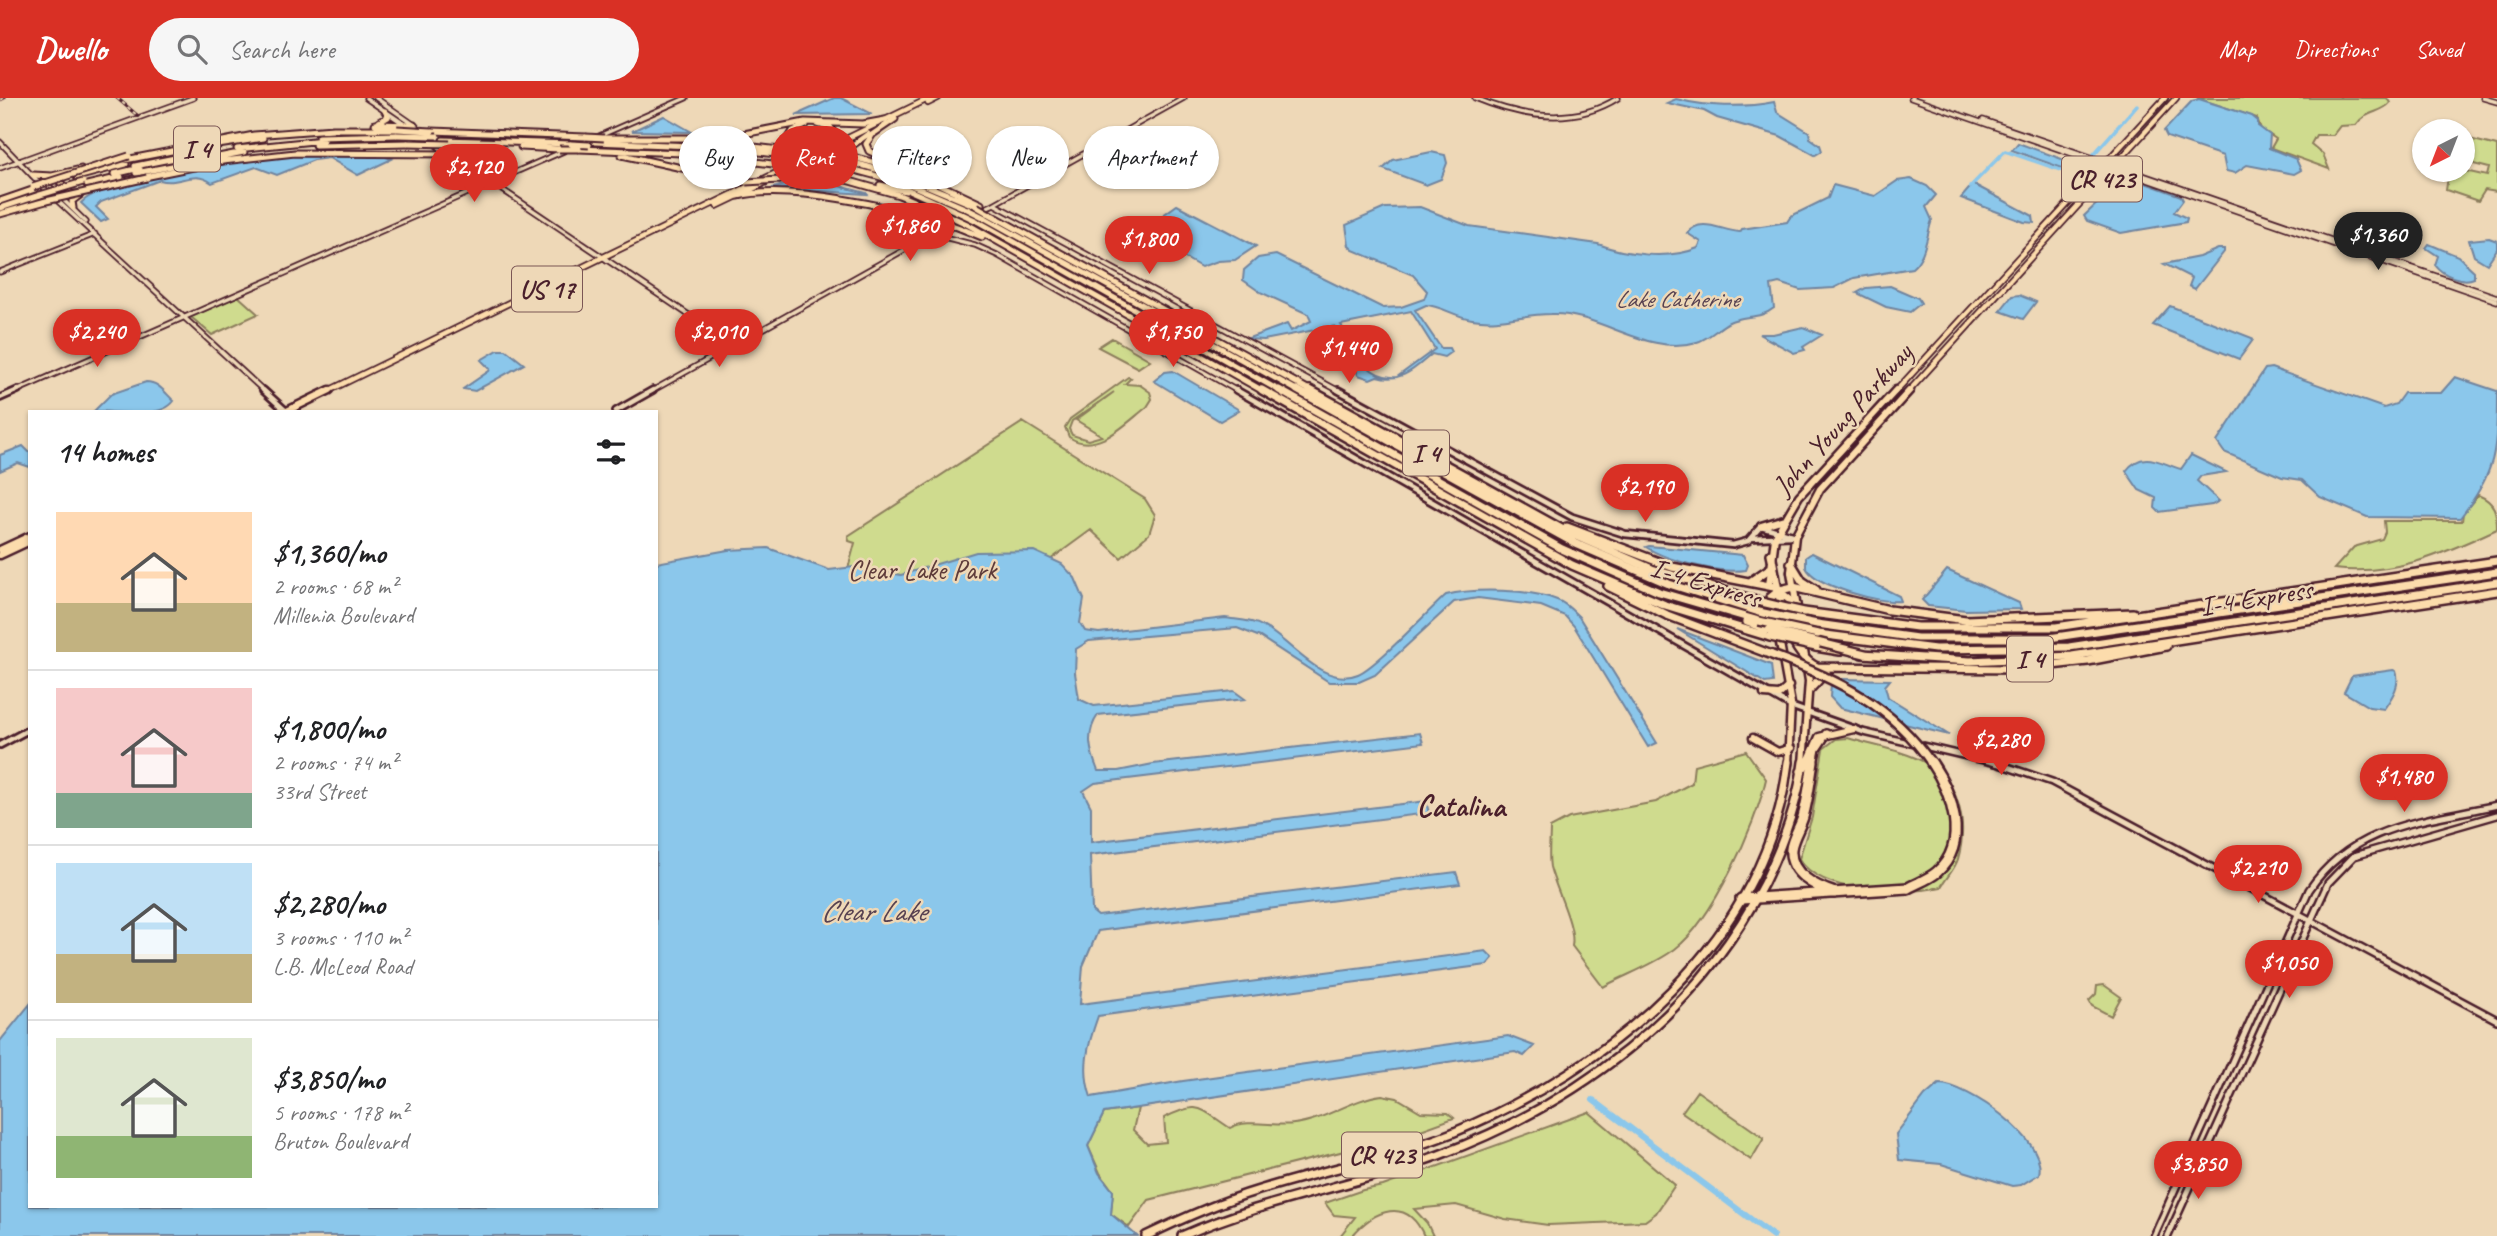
<!DOCTYPE html>
<html lang="en">
<head>
<meta charset="utf-8">
<style>
	body { margin:0; font-family:Caveat,sans-serif; background:#f6f6f6; color:#202124; height:100vh; display:flex; flex-direction:column; font-size:26px; white-space:nowrap }
	* { box-sizing:border-box; margin:0 }
	p { font-size:23px; color:#757577 }
	.icon { flex:none; width:38px; height:38px; fill:none; stroke:currentColor; stroke-width:2; stroke-linecap:round; stroke-linejoin:round }
	.map { position:relative; flex:1; overflow:hidden }
	.side { position:absolute; left:28px; top:312px; width:630px; height:798px; display:flex; flex-direction:column; background:#fff; border-radius:0px; box-shadow:0 2px 5px #0004 }
	.side>* { flex:none }
	.banner { position:absolute; left:679px; top:28px; width:665px; height:63px; display:flex; gap:14px }
	.needle { width:46px; rotate:222deg }
	.controls { position:absolute; left:2412px; top:21px; display:grid; gap:14px }
	.controls a { display:grid; place-items:center; width:63px; height:63px; border-radius:50%; background:#fff; box-shadow:0 2px 5px #0004; font-size:35px }
	.price { position:absolute; translate:-50% -60px; padding:0 16px; border-radius:24px; background:#d93025; color:#fff; font-size:23px; line-height:46px; filter:drop-shadow(0 2px 4px #0008) }
	.price::after { content:''; position:absolute; left:50%; top:42px; width:21px; height:16px; margin-left:-10px; background:inherit; clip-path:polygon(0 0,100% 0,50% 100%) }
	.price.selected { background:#222; color:#fff }
	ul { padding:0; list-style:none }
	li { display:flex; align-items:center; gap:21px; height:175px; padding:0 28px }
	li+li { border-top:2px solid #e0e0e0 }
	li span { display:grid; place-items:center; flex:none; width:196px; height:140px; border-radius:0px; color:#555 }
	li>.icon { margin-inline-start:auto }
	span .icon { width:84px; height:84px; fill:#fffc; stroke-width:1 }
	li b { font-size:30px }
	h2 { display:flex; justify-content:space-between; align-items:center; height:84px; padding:0 28px; font-size:30px }
	.tag { padding:0 24px; border-radius:32px; background:#fff; box-shadow:0 2px 5px #0004; font-size:24px; line-height:63px }
	.tag.selected { background:#d93025; color:#fff }
	header { display:flex; align-items:center; gap:42px; box-sizing:border-box; height:98px; padding:0 35px; background:#d93025; color:#fff }
	header strong { font-size:33px }
	nav { display:flex; gap:38px; margin-inline-start:auto; font-size:24px }
	.search { width:490px; height:63px; background:#f6f6f6; display:flex; align-items:center; gap:18px; box-sizing:border-box; padding:0 24px; border-radius:38px; color:#757577; font-size:26px }
	.map>svg:first-child { display:block }
</style>
</head>
<body>
<header>
<strong>Dwello</strong>
<div class="search"><svg class="icon" aria-label="search" viewBox="0 0 24 24"><circle cx="10" cy="10" r="6"/><path d="M15 15l6 6"/></svg>Search here</div>
<nav><a>Map</a><a>Directions</a><a>Saved</a></nav>
</header>
<div class="map">
<svg width="2497" height="1138" viewBox="0 0 2497 1138">
	<rect width="100%" height="100%" fill="#eed8b7"/>
	<filter id="ink" filterUnits="userSpaceOnUse"><feTurbulence type="fractalNoise" baseFrequency=".0143" numOctaves="2"/><feDisplacementMap in="SourceGraphic" scale="14" xChannelSelector="R" yChannelSelector="G"/><feConvolveMatrix kernelMatrix="1 2 1 2 8 2 1 2 1" color-interpolation-filters="sRGB"/></filter>
	<g filter="url(#ink)">
		<path fill="#cfdb8e" stroke="#8c7d5c" stroke-width="2" fill-rule="evenodd" d="M2197 0H2387L2390 5C2382 15 2365 13 2356 27L2340 28 2333 37H2316L2311 46 2323 56 2329 71 2271 50 2276 41 2261 31 2257 20Z
			M2462 39 2497 48V94L2485 92 2478 103 2446 92 2448 79 2461 72 2487 78 2489 70 2462 63Z
			M238 198 258 216 212 237 191 219Z
			M1112 240 1150 262 1138 270 1098 249Z
			M1128 279 1131 280 1125 286 1140 287 1150 294 1152 301 1147 309C1126 325 1097 358 1069 339L1065 329 1070 321ZM1114 294 1076 322 1102 338 1088 342 1072 337 1069 331 1072 323Z
			M1023 324 1145 401 1155 417 1149 436 1121 460 1091 432 835 619 845 482 855 445 849 443 848 438Z
			M2478 397C2495 404 2497 414 2497 431 2443 456 2395 478 2334 471L2354 449 2382 441 2385 434 2384 423H2462L2463 415Z
			M1848 640C1873 648 1903 652 1926 665 1960 683 1968 726 1958 761 1955 771 1946 780 1941 789 1903 797 1822 797 1799 761L1812 719 1823 651 1836 641Z
			M1746 653 1766 681C1756 727 1712 823 1675 851 1654 867 1625 877 1603 889L1572 848C1576 829 1556 792 1550 769 1548 757 1550 743 1550 730L1569 720 1656 704 1692 685 1694 667Z
			M2104 887 2121 899 2111 918 2092 908 2089 903 2096 896 2097 888Z
			M1697 993 1764 1040 1751 1062 1682 1014Z
			M1382 997 1397 1000 1421 1014 1448 1015 1454 1020 1404 1038 1149 1102 1129 1129 1111 1116 1113 1093 1100 1075 1088 1048 1104 1015 1138 1010 1133 1032 1147 1046 1166 1044 1164 1020C1200 1002 1199 1010 1230 1030 1247 1020 1274 1029 1294 1026 1326 1022 1351 1001 1382 997Z
			M1589 1014 1675 1087 1656 1115 1645 1123 1548 1127 1505 1121 1456 1107 1414 1111 1427 1125 1433 1138H1424C1407 1098 1374 1112 1352 1138H1340L1355 1119 1334 1117 1325 1105 1363 1092 1383 1088Z"/>
		<path fill="#8bc7eb" stroke="#71849e" stroke-width="2" fill-rule="evenodd" d="M834 0H841L872 16 796 17Z
			M1676 1C1707 9 1743 10 1774 4L1777 14 1809 34 1810 40 1820 47 1822 53 1815 57 1780 38 1717 20 1704 13 1667 5Z
			M2199 1 2252 18 2258 23V28L2270 37 2269 50 2296 61 2301 72 2294 76 2247 67 2235 75 2226 73 2223 58 2167 39 2164 33 2192 3Z
			M664 18 692 34 632 33Z
			M2018 45 2070 64 2072 65 2065 71 2012 52Z
			M324 54 376 56 392 61 358 77 329 60 314 62 277 77 256 69 212 85C193 71 179 88 160 82L101 104 96 109 108 121 101 124 81 105C104 78 282 58 324 54Z
			M1431 54 1445 57 1447 65 1441 81 1426 87 1383 71 1393 62Z
			M2126 78 2181 98 2183 102 2174 114 2187 120 2186 124 2121 135 2087 123 2084 118Z
			M812 81 866 95 867 96 772 90Z
			M1911 81 1927 88 1936 97 1926 109 1932 122C1926 139 1926 158 1912 170L1854 180 1834 190 1800 192 1779 185 1771 187 1774 210C1761 221 1744 217 1729 224 1718 230 1708 241 1697 244 1647 259 1600 214 1551 216 1522 216 1502 226 1472 221 1456 219 1439 207 1426 207L1415 212 1441 250H1449L1451 254 1444 259 1432 256C1414 271 1402 285 1377 278L1370 281 1358 277 1356 271 1360 266 1335 228 1264 242 1246 241 1287 226 1291 233 1311 223 1308 216 1260 194 1243 182 1244 172 1258 160 1276 157 1383 210 1401 209 1424 201 1427 193 1413 177 1353 152 1349 148 1346 127 1385 110 1420 109 1469 128 1598 146C1626 157 1669 162 1698 150L1701 144 1687 135C1702 118 1721 133 1740 134L1742 131 1787 124 1791 118 1828 100 1833 87 1875 98 1897 83ZM1411 213 1435 251 1397 279C1365 282 1354 249 1341 227Z
			M1973 86 2033 118 2034 125 2024 124 1961 100Z
			M1177 107 1254 147 1256 148 1235 162 1218 163 1201 169 1160 146 1181 131 1163 117Z
			M2489 140 2497 143V151L2487 166 2474 158 2469 142Z
			M2429 146 2458 158 2474 173V180C2463 185 2442 177 2435 167L2438 158 2426 150Z
			M2218 151H2224V154L2195 191 2189 188 2192 180 2164 166 2199 159Z
			M1890 188 1918 200 1921 205 1910 214 1886 209 1857 195 1866 190Z
			M2019 197 2036 204 2023 221 2000 213 2012 198Z
			M2170 208 2252 240 2253 242 2239 261 2153 227Z
			M1803 229 1822 237 1803 249 1805 252 1794 255 1759 236H1773Z
			M498 252H506L524 266 475 293 463 291 489 273 490 271 481 262Z
			M2271 270 2384 310 2396 306 2404 295H2441L2455 279 2497 293C2497 352 2497 373 2460 420L2367 419 2320 399 2302 382 2282 379 2224 354 2217 344 2265 271Z
			M1173 273 1236 310 1239 312 1220 323 1154 283 1165 274Z
			M146 284C159 284 165 295 174 303 160 322 116 313 94 313L111 296Z
			M23 348 30 355V369L18 365 0 373V357Z
			M2191 357 2226 374 2201 378 2197 383 2219 403 2212 407 2159 414 2155 410 2156 400 2139 392 2126 373C2143 351 2160 365 2181 371Z
			M1649 448 1743 457 1748 467 1746 472C1721 476 1667 463 1646 449Z
			M768 450 829 472 854 469 901 477 976 454 1034 453 1062 466 1075 480 1084 501 1080 525 1085 533 1099 535 1225 520C1237 522 1252 522 1262 528 1291 542 1322 591 1358 576 1376 569 1428 513 1446 497 1473 490 1531 491 1557 502 1566 505 1573 513 1579 519L1657 645 1648 649 1574 528 1565 518 1541 508 1478 500 1454 504 1375 577 1359 584H1329L1260 539 1237 530 1089 543 1076 551 1075 575 1079 601 1094 608 1234 593 1245 601 1098 617C1085 636 1090 653 1098 673H1118L1153 666 1420 635 1423 645 1095 685 1083 693 1091 709V744L1426 703 1429 715 1090 757 1092 813 1098 818 1456 774 1460 786 1098 833 1083 868 1080 906 1486 853 1493 860 1487 867 1098 918C1088 946 1081 971 1091 999L1183 983 1508 938 1534 948 1524 958 1515 954 1104 1015 1088 1048 1099 1075 1113 1093 1111 1116 1137 1138H0V943L30 906V1108H656V465L728 452Z
			M1812 455 1899 498 1901 503C1882 506 1814 488 1806 469V459Z
			M1947 472 2019 505 2021 511 1966 512 1928 508 1922 502Z
			M1677 531 1771 567 1773 584 1765 585Z
			M2393 572 2396 573C2401 587 2392 599 2384 611L2369 609 2344 594 2352 578Z
			M1843 581 1890 582 1885 588 1888 599 1949 637 1840 610 1830 599 1831 586 1836 582Z
			M1939 986C1968 986 2048 1042 2039 1076L2021 1087 2012 1088 1941 1066 1899 1062 1896 1036 1925 998Z"/>
		<g fill="none" stroke-linecap="round" stroke-linejoin="round">
			<path stroke="#8bc7eb" stroke-width="3.5" d="M2094 56 2137 7
				M1970 89 2005 53 2072 76 2086 63"/>
			<path stroke="#8bc7eb" stroke-width="6" d="M1593 1002 1773 1138"/>
			<g stroke="#4a1f2b" stroke-width="7">
				<path id="tertiary-far2" d="M1475 0C1521 19 1574 28 1618 0
					M1911 0 2497 203
					M1983 22 2497 199
					M0 44 49 95 265 294
					M581 46 686 0
					M0 70 193 0
					M45 84 86 124
					M994 106 1341 294
					M992 107 1184 0
					M943 134 979 115
					M936 137 975 147 997 157 1239 294
					M607 162 735 248
					M0 174 95 136
					M14 294 566 52
					M650 294 947 128 994 106"/>
			</g>
			<g stroke="#4a1f2b" stroke-width="10">
				<path id="tertiary-far1" d="M263 292 286 313
					M1236 292 1790 608 1863 634 2000 666
					M1338 292 1572 419 1625 436 1733 447 1748 443 1761 428 1795 438
					M0 300 18 292
					M616 313 653 292
					M1751 440 1791 438
					M0 647 30 631"/>
			</g>
			<g stroke="#4a1f2b" stroke-width="10">
				<path id="tertiary" d="M1993 664 2052 684 2497 922
					M2154 1138 2309 792C2353 726 2425 723 2497 707
					M2168 1138 2328 785 2354 758 2497 717"/>
			</g>
			<g stroke="#4a1f2b" stroke-width="7">
				<path id="secondary" d="M366 0 407 28
					M376 0 416 28
					M2483 0 2497 4
					M421 37 607 162"/>
			</g>
			<g stroke="#4a1f2b" stroke-width="8">
				<path id="primary-far2" d="M928 5 938 0
					M717 108 833 52
					M326 294 930 0"/>
			</g>
			<g stroke="#4a1f2b" stroke-width="11">
				<path id="primary-far1" d="M287 313 330 292
					M0 452 30 438
					M0 457 30 443
					M1791 474 1809 583 1803 666
					M1779 540 1791 606 1788 666
					M1764 596 1779 597 1789 588
					M1753 640 1778 654 1791 650
					M1807 666 1819 639 1854 631"/>
			</g>
			<g stroke="#4a1f2b" stroke-width="12">
				<path id="primary" d="M1801 673 1808 664
					M1146 1138C1183 1120 1219 1104 1259 1092 1323 1072 1389 1060 1452 1035 1608 972 1768 842 1788 664
					M1182 1138C1265 1101 1355 1088 1439 1057 1576 1006 1697 917 1764 785 1782 748 1798 705 1803 664"/>
			</g>
			<g stroke="#4a1f2b" stroke-width="8">
				<path id="trunk-far1" d="M1895 294 2165 0
					M1908 294 2176 0"/>
			</g>
			<g stroke="#4a1f2b" stroke-width="11">
				<path id="trunk" d="M1761 428 1784 421
					M1791 474 1795 438 1820 391 1910 292
					M1769 487 1775 439 1799 398 1896 292"/>
			</g>
			<g stroke="#4a1f2b" stroke-width="9">
				<path id="motorway-far2" d="M895 21 873 36 866 46 869 53 981 106
					M379 24 388 19 385 13
					M375 26 414 27
					M806 27 793 33 788 42 795 48 813 52
					M432 33 586 39
					M318 39 397 37
					M604 40H723L805 24 863 26 885 22
					M443 42 571 46
					M595 44 717 49
					M710 44 807 55
					M315 47 408 45
					M521 49 559 51
					M199 50 263 40
					M237 51 323 42
					M579 51 682 55 781 67
					M736 51 798 59
					M712 53 742 56
					M622 57 746 84
					M845 57 903 72
					M810 58 835 38 831 30 818 26
					M840 61 911 81 976 108
					M120 63 254 37 333 31H397
					M832 66 911 87 967 111
					M135 68 205 54
					M818 74 899 97 954 120
					M136 75 244 54
					M114 76 140 70
					M33 77 52 78 81 71
					M63 78 59 83 71 96H79
					M77 79 126 66
					M780 82 825 67 868 36
					M115 85 223 63 295 55 452 56
					M87 87 121 79
					M880 87 906 93
					M902 89 960 115
					M738 98C789 86 895 109 946 125
					M0 103 35 91
					M0 110 40 97
					M73 110 72 103 80 97
					M988 115 1313 294
					M0 116 46 103
					M985 120 1300 294
					M977 123 1282 294
					M967 126 1265 294
					M960 130 982 139"/>
			</g>
			<g stroke="#4a1f2b" stroke-width="12">
				<path id="motorway-far1" d="M1262 292 1572 467 1665 507 1770 539
					M1279 292 1562 451 1659 494 1759 523
					M1297 292 1576 446 1669 486 1759 514
					M1310 292 1569 435 1652 471 1757 503
					M1567 429 1672 469 1774 489 1796 507
					M1771 456C1779 490 1783 553 1817 569L2014 571 2088 563 2166 548
					M1791 465 1802 483 1816 492
					M1750 484 1769 471
					M1608 488 1667 517 1772 557
					M1770 500 1780 492 1793 489 1889 512 1966 522 2133 515
					M2272 504 2298 495
					M1804 514 1917 529H2056L2497 463
					M1747 524 1769 532
					M1817 526 1917 540H2049L2497 474
					M1818 536 1935 551 2069 549 2497 484
					M1816 549 1840 553
					M1862 556 1970 563 2072 558 2497 493
					M1810 591 1826 574
					M1813 666 1816 651 1826 636"/>
			</g>
			<g stroke="#4a1f2b" stroke-width="14">
				<path id="motorway" d="M1813 664C1810 682 1808 702 1803 719 1800 729 1792 741 1791 751 1789 776 1816 789 1835 795
					M1741 801 1908 790"/>
			</g>
			<use href="#tertiary-far2" stroke="#eed8b7" stroke-width="3.5"/>
			<use href="#tertiary-far1" stroke="#eed8b7" stroke-width="4.5"/>
			<use href="#tertiary" stroke="#eed8b7" stroke-width="5"/>
			<use href="#secondary" stroke="#eed8b7" stroke-width="3.5"/>
			<use href="#primary-far2" stroke="#fcdcac" stroke-width="4.5"/>
			<use href="#primary-far1" stroke="#fcdcac" stroke-width="6"/>
			<use href="#primary" stroke="#fcdcac" stroke-width="7"/>
			<use href="#trunk-far1" stroke="#fcdcac" stroke-width="4.5"/>
			<use href="#trunk" stroke="#fcdcac" stroke-width="6"/>
			<use href="#motorway-far2" stroke="#fcdcac" stroke-width="5"/>
			<use href="#motorway-far1" stroke="#fcdcac" stroke-width="7"/>
			<use href="#motorway" stroke="#fcdcac" stroke-width="9"/>
			<g stroke="#4a1f2b" stroke-width="3.5">
				<path id="rail" d="M117 0 138 18
					M0 2 4 0"/>
			</g>
			<use href="#rail" stroke="#eed8b7" stroke-width="2" stroke-dasharray="3.5" stroke-linecap="butt"/>
			<g stroke="#4a1f2b" stroke-width="9" stroke-linecap="butt">
				<path id="motorway-bridge-far2" d="M397 31 432 33
					M397 37 437 38
					M586 39 604 40
					M408 45 450 46
					M571 46 589 47
					M559 51H579
					M807 55 840 61
					M791 63 827 70
					M781 67 818 74
					M746 84 780 82
					M33 89 129 58
					M40 97 83 84
					M46 103 147 80
					M976 108 988 115
					M967 111 985 120
					M960 115 977 123
					M954 120 967 126
					M946 125 960 130"/>
			</g>
			<g stroke="#4a1f2b" stroke-width="12" stroke-linecap="butt">
				<path id="motorway-bridge-far1" d="M1757 503 1804 514
					M1759 514 1817 526
					M1759 523 1818 536
					M1769 532 1865 556
					M1770 539 1816 549
					M1772 557C1837 581 1892 607 1932 666"/>
			</g>
			<g stroke="#4a1f2b" stroke-width="14" stroke-linecap="butt">
				<path id="motorway-bridge" d="M1908 790C1917 785 1929 781 1937 774 1970 745 1952 695 1931 664"/>
			</g>
			<use href="#motorway-bridge-far2" stroke="#fcdcac" stroke-width="5"/>
			<use href="#motorway-bridge-far1" stroke="#fcdcac" stroke-width="7"/>
			<use href="#motorway-bridge" stroke="#fcdcac" stroke-width="9"/>
		</g>
	</g>
	<g text-anchor="middle" stroke-width="5" stroke-linejoin="round" paint-order="stroke">
		<g font-size="24" font-style="italic" fill="#574151" stroke="#eed8b7">
			<text x="1677" y="209">Lake Catherine</text>
		</g>
		<g fill="#eed8b7" stroke="#7b5655" stroke-width="2">
			<rect x="174" y="28.5" width="46" height="45" rx="5"/>
			<rect x="2062" y="58.5" width="80" height="45" rx="5"/>
			<rect x="512" y="168.5" width="70" height="45" rx="5"/>
			<rect x="1403" y="332.5" width="46" height="45" rx="5"/>
			<rect x="2007" y="538.5" width="46" height="45" rx="5"/>
			<rect x="1342" y="1034.5" width="80" height="45" rx="5"/>
		</g>
		<g font-size="26" font-weight="bold" fill="#4a1f2b">
			<text x="197" y="60">I 4</text>
			<text x="2102" y="90">CR 423</text>
			<text x="547" y="200">US 17</text>
			<text x="1426" y="364">I 4</text>
			<text x="2030" y="570">I 4</text>
			<text x="1382" y="1066">CR 423</text>
		</g>
		<g font-size="28" fill="#4a1f2b" stroke="#eed8b7">
			<text transform="translate(1842 321) rotate(-48)" y="10">John Young Parkway</text>
			<text transform="translate(1706 484) rotate(17)" y="10">I-4 Express</text>
			<text transform="translate(2256 499) rotate(-9)" y="10">I-4 Express</text>
		</g>
		<g font-size="28" fill="#5e3b3a" stroke="#eed8b7">
			<text x="922" y="481">Clear Lake Park</text>
		</g>
		<g font-size="30" font-weight="bold" fill="#4a1f2b" stroke="#eed8b7">
			<text x="1461" y="718">Catalina</text>
		</g>
		<g font-size="30" font-style="italic" fill="#574151" stroke="#eed8b7">
			<text x="873" y="823">Clear Lake</text>
		</g>
	</g>
</svg>
<div class="controls">
<a><svg class="needle" viewBox="-14 -14 28 28"><path d="M0-13l5 13h-10z" fill="#e53935"/><path d="M0 13l5-13h-10z" fill="#757577"/></svg></a>
</div>
<b class="price" style="left:474px;top:106px">$2,120</b>
<b class="price" style="left:910px;top:165px">$1,860</b>
<b class="price selected" style="left:2378px;top:174px">$1,360</b>
<b class="price" style="left:1149px;top:178px">$1,800</b>
<b class="price" style="left:97px;top:271px">$2,240</b>
<b class="price" style="left:719px;top:271px">$2,010</b>
<b class="price" style="left:1173px;top:271px">$1,750</b>
<b class="price" style="left:1349px;top:287px">$1,440</b>
<b class="price" style="left:1645px;top:426px">$2,190</b>
<b class="price" style="left:2001px;top:679px">$2,280</b>
<b class="price" style="left:2404px;top:716px">$1,480</b>
<b class="price" style="left:2258px;top:807px">$2,210</b>
<b class="price" style="left:2289px;top:902px">$1,050</b>
<b class="price" style="left:2198px;top:1103px">$3,850</b>
<div class="banner">
<a class="tag">Buy</a>
<a class="tag selected">Rent</a>
<a class="tag">Filters</a>
<a class="tag">New</a>
<a class="tag">Apartment</a>
</div>
<section class="side">
<h2>14 homes<svg class="icon" aria-label="filters" viewBox="0 0 24 24"><path d="M4 7h16M4 17h16"/><circle cx="9" cy="7" r="2"/><circle cx="15" cy="17" r="2"/></svg></h2>
<ul>
<li><span style="background:linear-gradient(#ffd9b3 65%,#c2b280 0)"><svg class="icon" aria-label="home" viewBox="0 0 24 24"><path d="M3 11l9-7 9 7M6 9v11h12V9"/></svg></span><div><b>$1,360/mo</b><p>2 rooms · 68 m²</p><p>Millenia Boulevard</p></div></li>
<li><span style="background:linear-gradient(#f6c9c9 75%,#7fa58c 0)"><svg class="icon" aria-label="home" viewBox="0 0 24 24"><path d="M3 11l9-7 9 7M6 9v11h12V9"/></svg></span><div><b>$1,800/mo</b><p>2 rooms · 74 m²</p><p>33rd Street</p></div></li>
<li><span style="background:linear-gradient(#bfe0f5 65%,#c2b280 0)"><svg class="icon" aria-label="home" viewBox="0 0 24 24"><path d="M3 11l9-7 9 7M6 9v11h12V9"/></svg></span><div><b>$2,280/mo</b><p>3 rooms · 110 m²</p><p>L.B. McLeod Road</p></div></li>
<li><span style="background:linear-gradient(#dfe7d0 70%,#8fb573 0)"><svg class="icon" aria-label="home" viewBox="0 0 24 24"><path d="M3 11l9-7 9 7M6 9v11h12V9"/></svg></span><div><b>$3,850/mo</b><p>5 rooms · 178 m²</p><p>Bruton Boulevard</p></div></li>
</ul>
</section>
</div>
</body>
</html>
